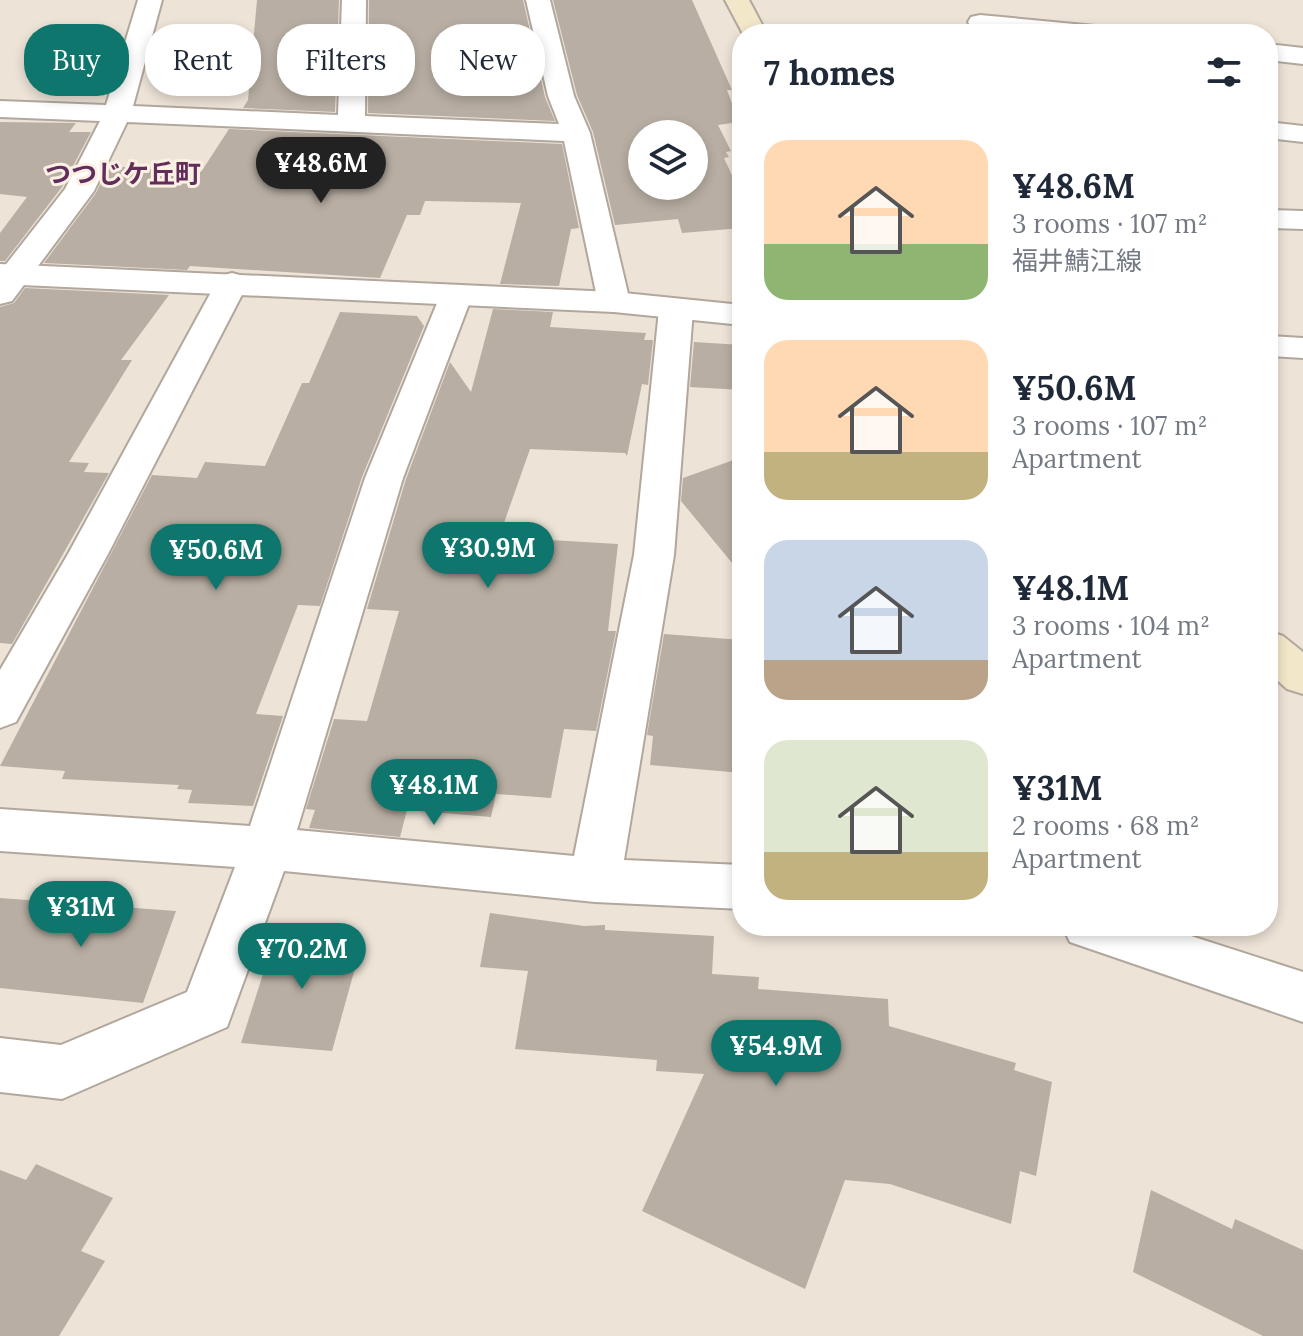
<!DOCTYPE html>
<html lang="en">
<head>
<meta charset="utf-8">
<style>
	body { margin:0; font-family:Lora,"Noto Sans JP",serif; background:#f2f2f3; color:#1f2937; height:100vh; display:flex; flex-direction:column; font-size:30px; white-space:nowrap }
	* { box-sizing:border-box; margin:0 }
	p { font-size:26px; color:#747a83 }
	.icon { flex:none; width:44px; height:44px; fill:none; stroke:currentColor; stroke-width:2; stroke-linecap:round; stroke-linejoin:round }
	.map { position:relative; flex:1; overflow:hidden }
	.details { position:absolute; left:732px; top:24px; width:546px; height:912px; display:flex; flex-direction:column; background:#fff; border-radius:32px; box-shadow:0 4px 12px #0003 }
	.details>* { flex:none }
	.banner { position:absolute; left:24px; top:24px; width:588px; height:72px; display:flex; gap:16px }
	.controls { position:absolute; left:628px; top:120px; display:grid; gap:16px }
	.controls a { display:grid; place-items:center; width:80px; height:80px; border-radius:50%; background:#fff; box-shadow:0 4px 12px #0003; font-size:40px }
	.price { position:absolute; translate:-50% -68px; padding:0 18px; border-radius:28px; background:#0f766e; color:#fff; font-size:26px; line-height:52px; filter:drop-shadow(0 2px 4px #0008) }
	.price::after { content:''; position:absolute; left:50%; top:48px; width:24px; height:18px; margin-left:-12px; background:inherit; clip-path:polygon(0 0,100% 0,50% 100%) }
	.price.active { background:#222; color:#fff }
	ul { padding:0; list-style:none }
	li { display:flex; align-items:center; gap:24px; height:200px; padding:0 32px }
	li span { display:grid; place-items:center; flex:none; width:224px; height:160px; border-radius:24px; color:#555 }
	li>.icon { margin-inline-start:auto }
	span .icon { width:96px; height:96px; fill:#fffc; stroke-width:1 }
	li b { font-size:34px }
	h2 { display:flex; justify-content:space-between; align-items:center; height:96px; padding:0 32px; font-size:34px }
	.tag { padding:0 28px; border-radius:32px; background:#fff; box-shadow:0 4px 12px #0003; font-size:28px; line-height:72px }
	.tag.active { background:#0f766e; color:#fff }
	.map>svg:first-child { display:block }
</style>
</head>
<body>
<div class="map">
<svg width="1303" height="1336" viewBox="0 0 1303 1336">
	<rect width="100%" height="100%" fill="#ede3d7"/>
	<path fill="#b8aea3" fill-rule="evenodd" d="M257 0H339L335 112 243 108 248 100Z
		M369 0H523L545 97 555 121 368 113Z
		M553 0H692L732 90H727L739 122 718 125 731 151 726 152 729 157 724 158 742 197V228L682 233 678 219 615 225 593 132 577 95ZM642 134H694V186H642Z
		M0 122 76 123 69 132H91L62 187 5 261H0V233L27 197 0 194Z
		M229 129 562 144 579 228 571 229 559 286 500 284 521 203 425 201 420 215H407L380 278 190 266 187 270 44 263 96 193 109 166 201 172Z
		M25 288 169 295 121 360H132L69 462 89 463 84 472 109 473 12 644 0 643V307L14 303Z
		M493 309 553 312 550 327 646 333 644 340H653L648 385 642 384 627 456 625 453 530 449 499 537 618 544 608 631H616L596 731 564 729 551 798 496 794 491 817 407 810 400 837 309 828 315 810 306 809 334 719 367 721 399 611 367 609 406 479 450 362 471 392Z
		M340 312 417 316 424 326 362 477 320 606 298 605 256 714 283 716 253 806 188 803 192 790 177 789 179 785 62 779 65 771 0 766 152 475 197 478 205 462 265 466 302 383H309Z
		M694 342 742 345V390L690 387Z
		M742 457V575L681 501 683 478Z
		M664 634 742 640V773L650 765 653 736 647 735Z
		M0 898 176 911 143 1003 0 988Z
		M490 913 584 926 605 925V930L714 936 712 974 759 977 758 989 888 999 889 1026 1016 1063 1014 1070 1052 1082 1036 1176 1020 1171 1011 1224 890 1184 845 1180 805 1289 642 1211 704 1074 656 1071 657 1060 515 1049 528 971 480 967Z
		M278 927 325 930 322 940 362 943 332 1051 241 1043Z
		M36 1164 113 1198 81 1251 105 1261 59 1336H0V1170L26 1180Z
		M1151 1190 1232 1229 1235 1219 1303 1250V1336H1263L1133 1272Z"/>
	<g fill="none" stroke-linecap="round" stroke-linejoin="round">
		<g stroke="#b1a79c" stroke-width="4">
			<path id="minor" d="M138 0H162L133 106 338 115 342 0H366L365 116 559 124 548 96 526 0H550L574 96 590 133 630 302 626 309 614 312 602 309 598 302 564 141 127 122 94 191 12 301 0 304V272L65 189 100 121 0 117V101L106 105Z
				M980 15 1106 27 1115 29 1118 34H1029L971 27 968 22 971 17Z
				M1268 44 1303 48V64L1268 60Z
				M1268 122 1303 126V142L1268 138Z
				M1268 210 1303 211V229L1268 228Z
				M232 273 243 276 248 283 108 554 16 722 0 728V670L68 554 216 283 221 276Z
				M456 286 468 289 472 296 403 478 297 830 574 856 634 555 659 310 664 303 676 300 688 303 693 310 674 555 624 860 742 865V909L595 902 284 871 227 1027 62 1099 0 1092V1038L61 1045 187 992 235 867 0 851V809L250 826 365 478 440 296 444 289Z
				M1062 926H1160L1303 972V1022L1070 942Z"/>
		</g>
		<g stroke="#b1a79c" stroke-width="4">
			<path id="tertiary" d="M0 264 614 292 742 305V325L614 312 0 284Z
				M1268 336 1303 338V358L1268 356Z"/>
		</g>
		<g stroke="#b1a79c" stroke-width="4">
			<path id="secondary" d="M725 0H749L767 34H743Z
				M1268 631 1283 636 1303 652V694L1287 689 1268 672Z"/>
		</g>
		<use href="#minor" fill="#fff" fill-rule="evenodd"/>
		<use href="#tertiary" fill="#fff" fill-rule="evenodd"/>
		<use href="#secondary" fill="#f3e7ca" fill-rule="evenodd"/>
	</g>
	<g text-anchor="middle" stroke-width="6" stroke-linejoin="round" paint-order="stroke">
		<g font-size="26" font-weight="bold" fill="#622d5b" stroke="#fbf0e4">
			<text x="123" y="183">つつじケ丘町</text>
		</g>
	</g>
</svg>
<div class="controls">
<a><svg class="icon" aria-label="layers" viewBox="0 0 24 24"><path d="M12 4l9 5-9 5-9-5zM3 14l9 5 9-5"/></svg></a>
</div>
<b class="price active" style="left:321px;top:205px">¥48.6M</b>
<b class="price" style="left:488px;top:590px">¥30.9M</b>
<b class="price" style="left:216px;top:592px">¥50.6M</b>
<b class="price" style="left:434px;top:827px">¥48.1M</b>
<b class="price" style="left:81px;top:949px">¥31M</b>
<b class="price" style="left:302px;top:991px">¥70.2M</b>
<b class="price" style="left:776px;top:1088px">¥54.9M</b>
<div class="banner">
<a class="tag active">Buy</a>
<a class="tag">Rent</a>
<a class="tag">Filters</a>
<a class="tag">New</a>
</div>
<section class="details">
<h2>7 homes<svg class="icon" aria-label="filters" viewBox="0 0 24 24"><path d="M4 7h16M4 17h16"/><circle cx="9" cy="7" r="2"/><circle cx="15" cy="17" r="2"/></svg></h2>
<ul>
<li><span style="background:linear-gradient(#ffd9b3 65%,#8fb573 0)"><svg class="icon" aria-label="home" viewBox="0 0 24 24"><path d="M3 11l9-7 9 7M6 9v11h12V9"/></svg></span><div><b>¥48.6M</b><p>3 rooms · 107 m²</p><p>福井鯖江線</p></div></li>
<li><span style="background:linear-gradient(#ffd9b3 70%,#c2b280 0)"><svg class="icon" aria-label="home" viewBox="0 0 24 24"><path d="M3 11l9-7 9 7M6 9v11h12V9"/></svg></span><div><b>¥50.6M</b><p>3 rooms · 107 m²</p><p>Apartment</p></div></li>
<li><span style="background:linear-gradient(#c9d6e8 75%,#b9a48a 0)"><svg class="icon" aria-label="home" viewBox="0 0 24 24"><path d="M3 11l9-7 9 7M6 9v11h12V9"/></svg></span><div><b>¥48.1M</b><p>3 rooms · 104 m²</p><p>Apartment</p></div></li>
<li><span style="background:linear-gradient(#dfe7d0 70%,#c2b280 0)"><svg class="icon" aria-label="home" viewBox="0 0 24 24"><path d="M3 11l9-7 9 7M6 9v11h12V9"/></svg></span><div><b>¥31M</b><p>2 rooms · 68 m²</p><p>Apartment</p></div></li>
</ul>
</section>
</div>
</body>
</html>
